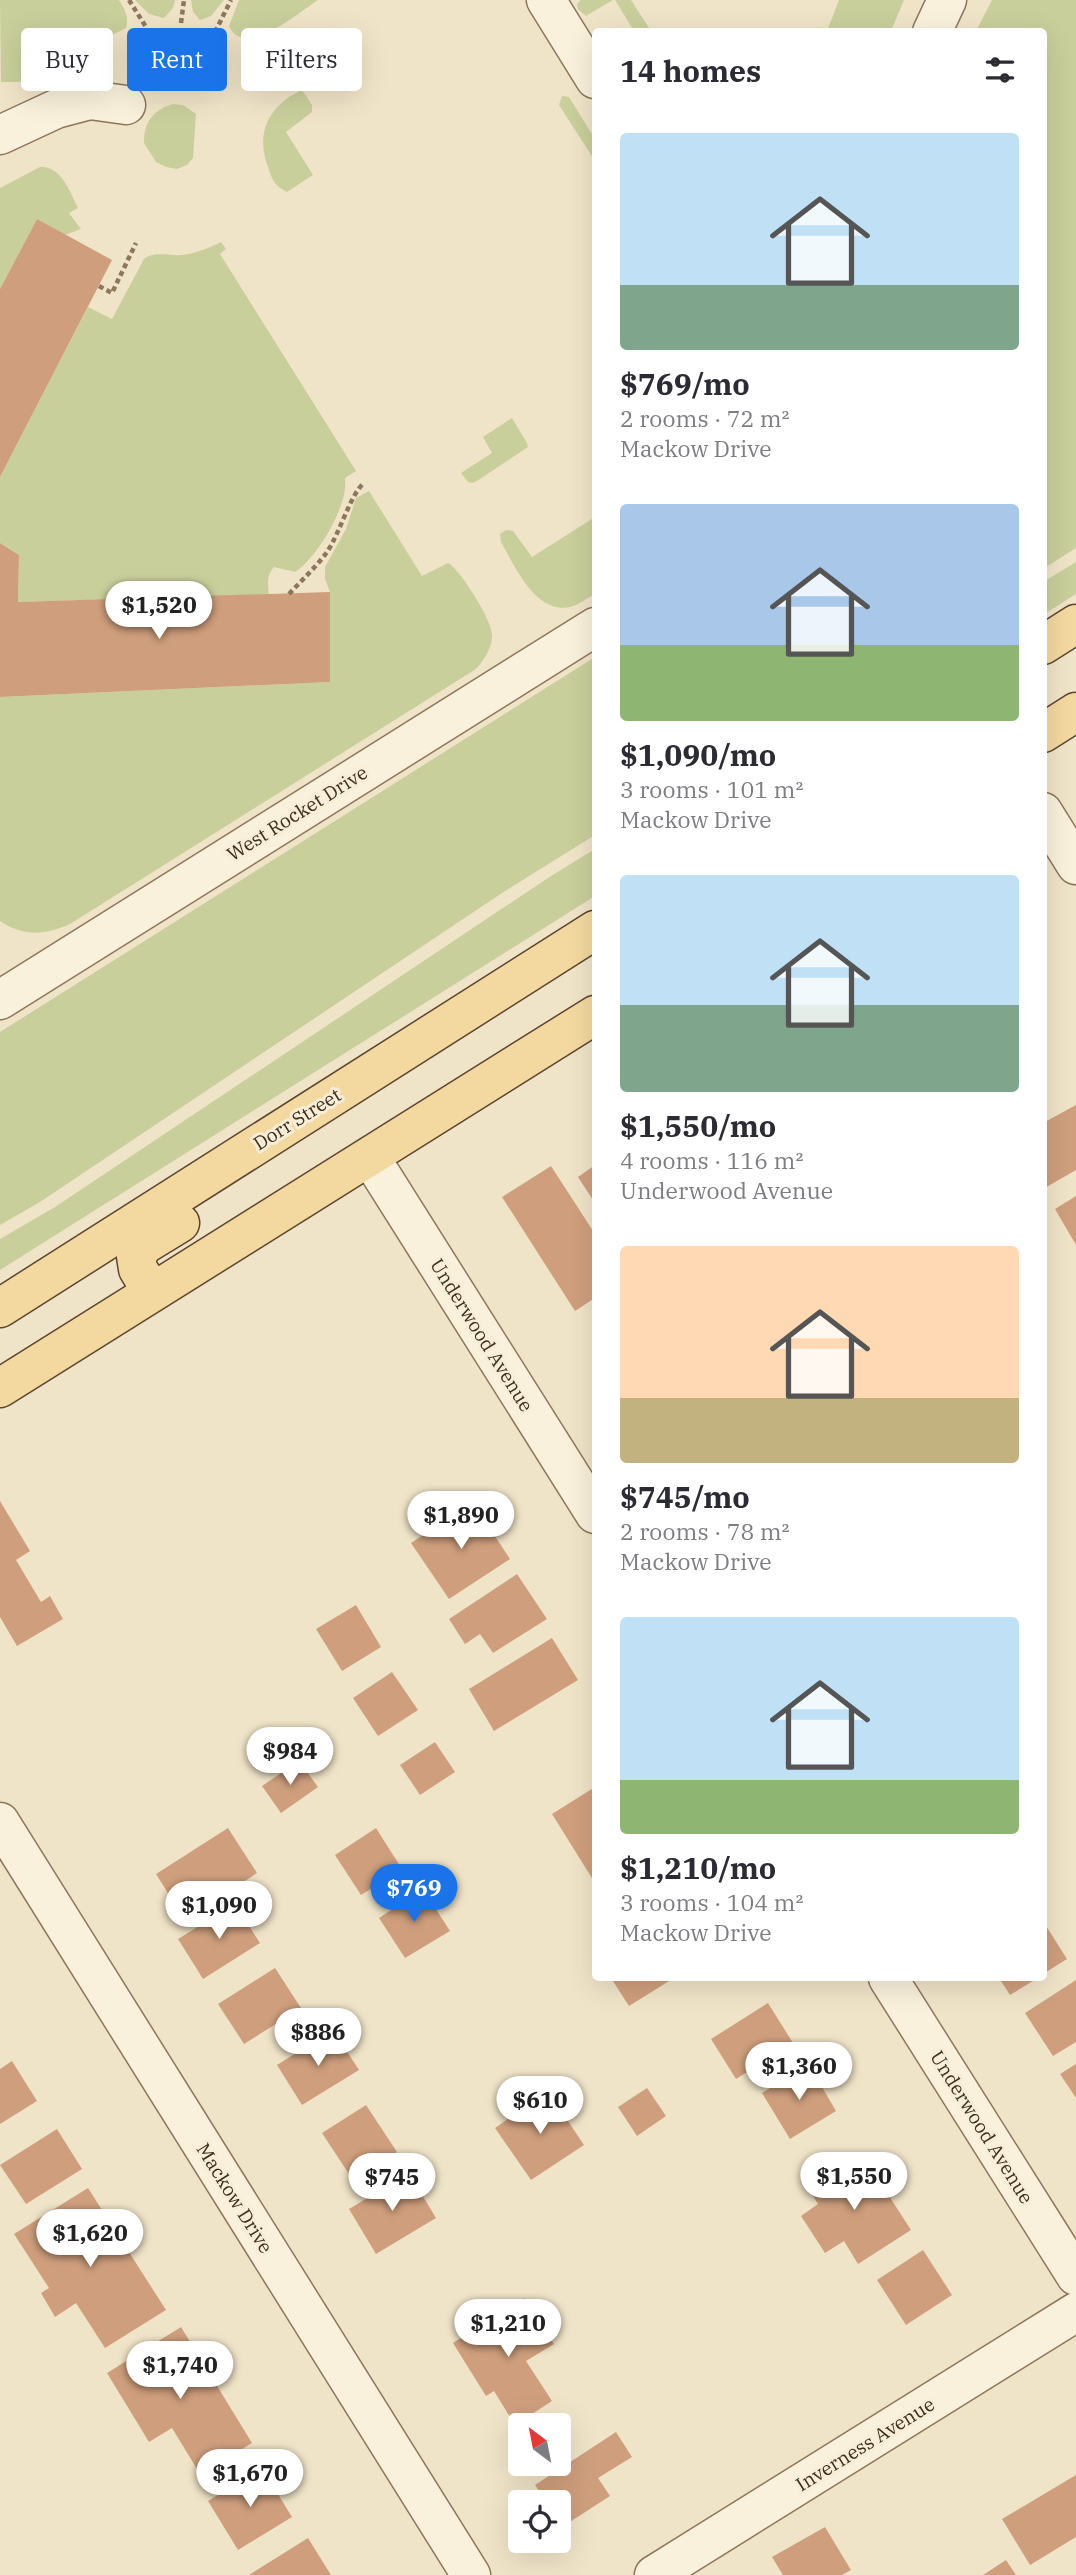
<!DOCTYPE html>
<html lang="en">
<head>
<meta charset="utf-8">
<style>
	body { margin:0; font-family:"IBM Plex Serif",serif; background:#f7f7f7; color:#2b2b33; height:100vh; display:flex; flex-direction:column; font-size:26px; white-space:nowrap }
	* { box-sizing:border-box; margin:0 }
	p { font-size:23px; color:#7c7c81 }
	.icon { flex:none; width:38px; height:38px; fill:none; stroke:currentColor; stroke-width:2; stroke-linecap:round; stroke-linejoin:round }
	.map { position:relative; flex:1; overflow:hidden }
	.side { position:absolute; left:592px; top:28px; width:455px; height:1953px; display:flex; flex-direction:column; background:#fff; border-radius:7px; box-shadow:0 7px 28px #0002 }
	.side>* { flex:none }
	.hud { position:absolute; left:21px; top:28px; width:466px; height:63px; display:flex; gap:14px }
	.needle { width:46px; rotate:328deg }
	.tools { position:absolute; left:508px; top:2413px; display:grid; gap:14px }
	.tools a { display:grid; place-items:center; width:63px; height:63px; border-radius:7px; background:#fff; box-shadow:0 7px 28px #0002; font-size:35px }
	.price { position:absolute; translate:-50% -60px; padding:0 16px; border-radius:24px; background:#fff; color:#222; font-size:23px; line-height:46px; filter:drop-shadow(0 2px 4px #0008) }
	.price::after { content:''; position:absolute; left:50%; top:42px; width:21px; height:16px; margin-left:-10px; background:inherit; clip-path:polygon(0 0,100% 0,50% 100%) }
	.price.current { background:#1a73e8; color:#fff }
	ul { padding:0; list-style:none }
	li { display:grid; align-content:center; gap:14px; height:371px; padding:0 28px }
	li span { display:grid; place-items:center; height:217px; border-radius:7px; color:#555 }
	li>.icon { margin-inline-start:auto }
	span .icon { width:126px; height:126px; fill:#fffc; stroke-width:1 }
	li b { font-size:30px }
	h2 { display:flex; justify-content:space-between; align-items:center; height:84px; padding:0 28px; font-size:30px }
	.tag { padding:0 24px; border-radius:7px; background:#fff; box-shadow:0 7px 28px #0002; font-size:24px; line-height:63px }
	.tag.current { background:#1a73e8; color:#fff }
	.map>svg:first-child { display:block }
</style>
</head>
<body>
<div class="map">
<svg width="1076" height="2575" viewBox="0 0 1076 2575">
	<rect width="100%" height="100%" fill="#f0e4c8"/>
	<path fill="#c9cf9b" d="M0 0H119C125 10 129 16 126 28L19 82H1Z
		M135 0H175L173 8 164 18 149 14Z
		M191 0H224L211 16 200 20 193 12Z
		M239 0H318C298 13 244 60 229 26Z
		M581 0H613L586 16 578 9 577 4Z
		M615 0H631L651 31H634Z
		M839 0H904L891 31H827Z
		M992 0H1076V548L1043 569V32L976 31Z
		M302 90 312 105V112L286 132 313 175 287 192C275 186 272 180 268 167 255 133 269 105 302 90Z
		M562 96 569 97 595 139V161L559 105Z
		M173 104 183 105 196 114 193 158 187 165 177 169 166 167 156 162 144 143C144 122 153 110 173 104Z
		M40 167C61 165 70 192 78 208L69 213 81 229 65 235 37 219 0 289V188Z
		M221 242 226 249 220 254 356 471 345 478C349 505 317 558 295 572L274 567C266 576 268 584 269 595L18 602 19 555 0 543V477L88 307 112 319 144 259C154 251 169 256 183 255 197 253 209 248 221 242Z
		M512 418 527 443 528 447 477 481 472 483 468 482 461 473 492 453 483 437Z
		M369 491 422 576 448 563C459 568 492 620 492 634 493 647 484 660 476 669L70 924C46 935 23 937 0 921V697L329 682 330 592 325 579V567L346 529 356 498Z
		M595 517V594C587 598 579 605 570 607 535 614 515 566 501 542L500 534 506 530 513 531 532 557Z
		M1076 562V594L1043 615V582Z
		M595 657V835L502 893 40 1202 0 1225V1032Z
		M595 849V896L0 1270V1239L55 1207 551 876Z"/>
	<path fill="#cf9f7d" d="M37 219 112 260 0 477V289Z
		M0 543 19 555 18 602 330 592V682L0 697Z
		M1076 1105V1170L1043 1189V1123Z
		M595 1165V1203L578 1177Z
		M551 1166 595 1234V1298L575 1311 502 1197Z
		M1076 1196V1245L1055 1209Z
		M0 1501 30 1551 16 1560 41 1602 50 1596 63 1619 17 1646 0 1617Z
		M473 1503 510 1559 449 1599 411 1543Z
		M517 1574 547 1619 493 1653 480 1634 465 1644 449 1619Z
		M356 1605 381 1647 342 1671 316 1629Z
		M552 1638 578 1680 494 1731 469 1689Z
		M392 1672 418 1710 378 1736 353 1698Z
		M435 1742 455 1772 420 1795 400 1765Z
		M299 1761 318 1787 281 1813 262 1786Z
		M595 1787V1883L552 1814Z
		M228 1828 257 1873 185 1920 156 1874Z
		M376 1828 402 1869 361 1895 335 1855Z
		M423 1889 450 1931 405 1958 379 1918Z
		M235 1904 260 1943 203 1979 178 1939Z
		M1043 1921 1067 1959 1043 1974Z
		M275 1968 301 2008 244 2044 218 2004Z
		M611 1978H674L629 2006Z
		M999 1978H1038L1010 1995Z
		M1076 1980V2042L1053 2056 1025 2013Z
		M768 2003 793 2043 736 2079 711 2039Z
		M333 2030 359 2070 302 2105 277 2065Z
		M12 2061 37 2101 0 2124V2069Z
		M1076 2064V2098L1060 2074Z
		M809 2065 836 2111 790 2139 762 2093Z
		M647 2088 666 2116 637 2136 618 2107Z
		M548 2091 584 2145 531 2180 495 2128Z
		M366 2105 397 2152 353 2180 322 2133Z
		M57 2129 82 2169 26 2204 0 2165Z
		M862 2154 911 2230 858 2264 844 2241 825 2253 801 2216 818 2204 808 2188Z
		M409 2173 436 2218 376 2254 349 2209Z
		M88 2188 166 2310 105 2348 76 2303 55 2317 41 2293 49 2288 14 2234Z
		M923 2250 952 2295 906 2325 877 2280Z
		M524 2298 554 2344 526 2361 552 2401 515 2425 494 2391 486 2396 453 2343Z
		M181 2327 252 2443 200 2474 172 2428 149 2442 107 2373Z
		M616 2432 632 2457 598 2478 610 2496 562 2527 558 2521V2502H546L535 2485Z
		M262 2468 292 2517 238 2550 208 2501Z
		M1076 2475V2537L1030 2565 1002 2519Z
		M825 2527 851 2570 842 2575H783L772 2557Z
		M308 2538 331 2575H249Z
		M1006 2560 1016 2575H983Z"/>
	<g fill="none" stroke-linecap="round" stroke-linejoin="round">
		<g stroke="#8d765c" stroke-width="41">
			<path id="minor" d="M546 0 595 79
				M932 32 947 0
				M0 135 56 109 90 100 126 105
				M1043 812 1076 865
				M0 1000 595 627
				M370 1157 595 1514
				M0 1822 471 2575
				M888 1978 1076 2276
				M654 2575 1076 2312"/>
		</g>
		<g stroke="#5b4430" stroke-width="41">
			<path id="major" d="M1043 645 1076 624
				M1043 733 1076 712
				M152 1292 138 1269 136 1256 144 1245 180 1223
				M0 1308 595 930
				M0 1388 595 1015"/>
		</g>
		<path stroke="#8d765c" stroke-width="4.5" stroke-dasharray="5 3.5" stroke-linecap="butt" d="M129 0 146 27
			M181 23 184 0
			M215 32 231 0
			M99 286 112 293 136 243
			M289 594C302 580 316 567 327 552 339 535 351 493 364 483"/>
		<use href="#minor" stroke="#faf1dc" stroke-width="38"/>
		<use href="#major" stroke="#f3d9a0" stroke-width="38"/>
	</g>
	<g text-anchor="middle" stroke-width="6" stroke-linejoin="round" paint-order="stroke">
		<g font-size="19" fill="#3d2e20" stroke="#f7eed8">
			<text transform="translate(297 813) rotate(-32)" y="7">West Rocket Drive</text>
			<text transform="translate(297 1119) rotate(-32)" y="7">Dorr Street</text>
			<text transform="translate(482 1335) rotate(58)" y="7">Underwood Avenue</text>
			<text transform="translate(982 2127) rotate(58)" y="7">Underwood Avenue</text>
			<text transform="translate(235 2198) rotate(58)" y="7">Mackow Drive</text>
			<text transform="translate(865 2444) rotate(-32)" y="7">Inverness Avenue</text>
		</g>
	</g>
</svg>
<div class="tools">
<a><svg class="needle" viewBox="-14 -14 28 28"><path d="M0-13l5 13h-10z" fill="#e53935"/><path d="M0 13l5-13h-10z" fill="#7c7c81"/></svg></a>
<a><svg class="icon" aria-label="locate" viewBox="0 0 24 24"><circle cx="12" cy="12" r="6"/><path d="M12 2v4M12 18v4M2 12h4M18 12h4"/></svg></a>
</div>
<b class="price" style="left:159px;top:641px">$1,520</b>
<b class="price" style="left:461px;top:1551px">$1,890</b>
<b class="price" style="left:290px;top:1787px">$984</b>
<b class="price current" style="left:414px;top:1924px">$769</b>
<b class="price" style="left:219px;top:1941px">$1,090</b>
<b class="price" style="left:318px;top:2068px">$886</b>
<b class="price" style="left:799px;top:2102px">$1,360</b>
<b class="price" style="left:540px;top:2136px">$610</b>
<b class="price" style="left:854px;top:2212px">$1,550</b>
<b class="price" style="left:392px;top:2213px">$745</b>
<b class="price" style="left:90px;top:2269px">$1,620</b>
<b class="price" style="left:508px;top:2359px">$1,210</b>
<b class="price" style="left:180px;top:2401px">$1,740</b>
<b class="price" style="left:250px;top:2509px">$1,670</b>
<div class="hud">
<a class="tag">Buy</a>
<a class="tag current">Rent</a>
<a class="tag">Filters</a>
</div>
<section class="side">
<h2>14 homes<svg class="icon" aria-label="filters" viewBox="0 0 24 24"><path d="M4 7h16M4 17h16"/><circle cx="9" cy="7" r="2"/><circle cx="15" cy="17" r="2"/></svg></h2>
<ul>
<li><span style="background:linear-gradient(#bfe0f5 70%,#7fa58c 0)"><svg class="icon" aria-label="home" viewBox="0 0 24 24"><path d="M3 11l9-7 9 7M6 9v11h12V9"/></svg></span><div><b>$769/mo</b><p>2 rooms · 72 m²</p><p>Mackow Drive</p></div></li>
<li><span style="background:linear-gradient(#a9c7e8 65%,#8fb573 0)"><svg class="icon" aria-label="home" viewBox="0 0 24 24"><path d="M3 11l9-7 9 7M6 9v11h12V9"/></svg></span><div><b>$1,090/mo</b><p>3 rooms · 101 m²</p><p>Mackow Drive</p></div></li>
<li><span style="background:linear-gradient(#bfe0f5 60%,#7fa58c 0)"><svg class="icon" aria-label="home" viewBox="0 0 24 24"><path d="M3 11l9-7 9 7M6 9v11h12V9"/></svg></span><div><b>$1,550/mo</b><p>4 rooms · 116 m²</p><p>Underwood Avenue</p></div></li>
<li><span style="background:linear-gradient(#ffd9b3 70%,#c2b280 0)"><svg class="icon" aria-label="home" viewBox="0 0 24 24"><path d="M3 11l9-7 9 7M6 9v11h12V9"/></svg></span><div><b>$745/mo</b><p>2 rooms · 78 m²</p><p>Mackow Drive</p></div></li>
<li><span style="background:linear-gradient(#bfe0f5 75%,#8fb573 0)"><svg class="icon" aria-label="home" viewBox="0 0 24 24"><path d="M3 11l9-7 9 7M6 9v11h12V9"/></svg></span><div><b>$1,210/mo</b><p>3 rooms · 104 m²</p><p>Mackow Drive</p></div></li>
</ul>
</section>
</div>
</body>
</html>
